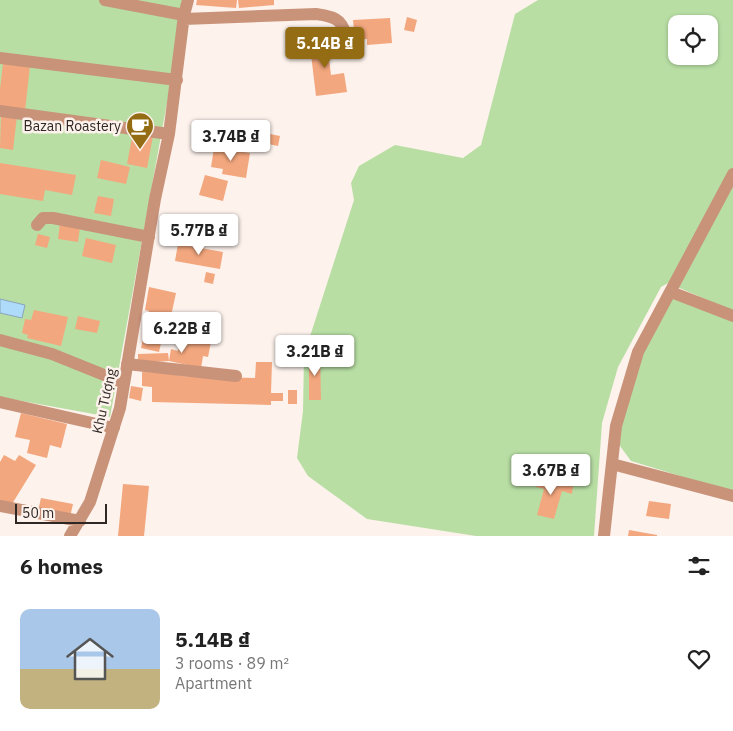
<!DOCTYPE html>
<html lang="en">
<head>
<meta charset="utf-8">
<style>
	body { margin:0; font-family:"IBM Plex Sans",sans-serif; background:#f6f6f6; color:#222; height:100vh; display:flex; flex-direction:column; font-size:19px; white-space:nowrap }
	* { box-sizing:border-box; margin:0 }
	p { font-size:16px; color:#767676 }
	.icon { flex:none; width:28px; height:28px; fill:none; stroke:currentColor; stroke-width:2; stroke-linecap:round; stroke-linejoin:round }
	.map { position:relative; height:536px; overflow:hidden }
	.sheet { display:flex; flex-direction:column; background:#fff; flex:1 }
	.sheet>* { flex:none }
	.fabs { position:absolute; left:668px; top:15px; display:grid; gap:10px }
	.fabs a { display:grid; place-items:center; width:50px; height:50px; border-radius:10px; background:#fff; box-shadow:0 1px 4px #0004; font-size:25px }
	.scale { position:absolute; left:15px; bottom:12px; width:92px; box-sizing:border-box; padding-left:5px; border:2px solid #2e2724; border-top:0; font-size:14px; line-height:18px; white-space:nowrap; color:#2e2724; -webkit-text-stroke:4px #fdf2ec; paint-order:stroke }
	.price { position:absolute; translate:-50% -42px; padding:0 11px; border-radius:5px; background:#fff; color:#222; font-size:16px; line-height:32px; filter:drop-shadow(0 1px 2px #0008) }
	.price::after { content:''; position:absolute; left:50%; top:30px; width:15px; height:11px; margin-left:-8px; background:inherit; clip-path:polygon(0 0,100% 0,50% 100%) }
	.price.active { background:#936c14; color:#fff }
	ul { padding:0; list-style:none }
	li { display:flex; align-items:center; gap:15px; height:125px; padding:0 20px }
	li+li { border-top:1px solid #e0e0e0 }
	li span { display:grid; place-items:center; flex:none; width:140px; height:100px; border-radius:10px; color:#555 }
	li>.icon { margin-inline-start:auto }
	span .icon { width:60px; height:60px; fill:#fffc; stroke-width:1 }
	li b { font-size:21px }
	h2 { display:flex; justify-content:space-between; align-items:center; height:60px; padding:0 20px; font-size:21px }
	.map>svg:first-child { display:block }
</style>
</head>
<body>
<div class="map">
<svg width="733" height="536" viewBox="0 0 733 536">
	<rect width="100%" height="100%" fill="#fdf2ec"/>
	<path fill="#b8dea4" fill-rule="evenodd" d="M0 0H182L168 97 110 417 0 397Z
		M538 0H733V311L668 283 661 287 618 367 602 423 594 536H476L367 519 308 476 297 458 303 411 304 355 354 200 351 183 359 166 395 145 463 158 481 145 515 14ZM676 24H709V56H676Z
		M678 298 733 319V492L631 461 620 446V426L642 353 671 299Z"/>
	<path fill="#afdbfb" stroke="#88a5ba" d="M0 299 25 305 22 318 0 313Z"/>
	<path fill="#f3a77e" d="M197 0H237L236 8 196 5Z
		M238 0H274V5L239 8Z
		M407 17 417 20 414 32 404 30Z
		M390 18 392 43 367 45V39L355 40 353 20Z
		M326 35 331 75 344 73 347 92 316 96 309 38Z
		M3 63 30 66 25 111 0 108V89Z
		M1 114 17 116 13 150 0 148Z
		M133 132 153 136 147 168 127 164Z
		M265 133 280 136 278 146 264 143Z
		M214 148 250 153 246 178 222 174 223 169 211 167Z
		M101 160 130 167 126 184 97 178Z
		M0 163 76 175 72 195 45 190 43 201 0 194Z
		M205 175 228 181 223 201 199 195Z
		M98 196 114 199 111 216 94 213Z
		M60 223 80 227 78 242 58 239Z
		M38 234 50 237 47 248 35 245Z
		M86 238 116 245 112 263 82 256Z
		M178 244 223 252 220 269 175 261Z
		M206 272 215 274 213 284 204 282Z
		M149 287 176 293 171 316 216 325 212 340 164 330 159 352 141 348 149 311 145 310Z
		M34 310 68 317 61 346 27 338 28 335 22 333 25 319 31 320Z
		M78 316 100 321 97 333 75 329Z
		M181 337 211 342 208 357 203 356 201 368 169 361 138 363V354L168 353 169 361 171 349 178 351Z
		M320 353 321 400H309V354Z
		M256 362H272L271 393H283V401H271V405L152 402V387L142 386V372L179 373V376L255 378Z
		M131 386 143 388 141 401 129 398Z
		M288 390H297V404H288Z
		M21 413 67 424 61 448 50 445 47 458 27 453 30 440 15 437Z
		M4 455 15 461 19 455 36 465 12 504 0 502V462Z
		M539 477 573 486 572 494 562 491 554 519 537 515 544 489 536 487Z
		M123 484 149 486 144 536H118Z
		M41 498 73 504 70 517 38 511Z
		M649 501 671 504 669 519 646 516Z
		M629 530 657 535V536H628Z"/>
	<g fill="none" stroke-linecap="round" stroke-linejoin="round">
		<path stroke="#c9937a" stroke-width="12" d="M105 0 184 15
			M184 19 316 14C340 17 342 21 349 44
			M0 58 177 80
			M0 111 169 134
			M37 225 43 218H53L149 237
			M671 292 733 316
			M0 340 52 354 124 383
			M127 364 236 376
			M0 402 114 428
			M612 464 733 496
			M0 506 80 521
			M70 536 90 502 120 408 155 199 169 134 184 15 188 0
			M604 536 616 426 638 352 733 174"/>
	</g>
	<defs>
		<g id="cafe-pin" transform="scale(1.4375)"><path d="M0 17L-7.5 6A9.5 9.5 0 1 1 7.5 6Z" fill="#936c14" stroke="#fdf2ec"/><path d="M-5.5-4.5H6V0H3Q3 3.5 0 3.5H-2.5Q-5.5 3.5-5.5 0ZM3-3.2v2h1.7v-2ZM-6 4.5H4V6H-6Z" fill="#fff"/></g>
	</defs>
	<g fill-rule="evenodd">
		<use href="#cafe-pin" x="140" y="126"/>
	</g>
	<g text-anchor="middle" stroke-width="5" stroke-linejoin="round" paint-order="stroke">
		<g font-size="14" fill="#2e2724" stroke="#fdf2ec" text-anchor="end">
			<text x="121" y="131">Bazan Roastery</text>
		</g>
		<g font-size="14" fill="#2e2724" stroke="#fdf2ec">
			<text transform="translate(104 401) rotate(-77)" y="5">Khu Tượng</text>
		</g>
	</g>
</svg>
<div class="fabs">
<a><svg class="icon" aria-label="locate" viewBox="0 0 24 24"><circle cx="12" cy="12" r="6"/><path d="M12 2v4M12 18v4M2 12h4M18 12h4"/></svg></a>
</div>
<div class="scale">50 m</div>
<b class="price active" style="left:325px;top:69px">5.14B ₫</b>
<b class="price" style="left:231px;top:162px">3.74B ₫</b>
<b class="price" style="left:199px;top:256px">5.77B ₫</b>
<b class="price" style="left:182px;top:354px">6.22B ₫</b>
<b class="price" style="left:315px;top:377px">3.21B ₫</b>
<b class="price" style="left:551px;top:496px">3.67B ₫</b>
</div>
<section class="sheet">
<h2>6 homes<svg class="icon" aria-label="filters" viewBox="0 0 24 24"><path d="M4 7h16M4 17h16"/><circle cx="9" cy="7" r="2"/><circle cx="15" cy="17" r="2"/></svg></h2>
<ul>
<li><span style="background:linear-gradient(#a9c7e8 60%,#c2b280 0)"><svg class="icon" aria-label="home" viewBox="0 0 24 24"><path d="M3 11l9-7 9 7M6 9v11h12V9"/></svg></span><div><b>5.14B ₫</b><p>3 rooms · 89 m²</p><p>Apartment</p></div><svg class="icon" aria-label="heart" viewBox="0 0 24 24"><path d="M12 20l-8-8c-3-5 5-10 8-4 3-6 11-1 8 4z"/></svg></li>
</ul>
</section>
</body>
</html>
